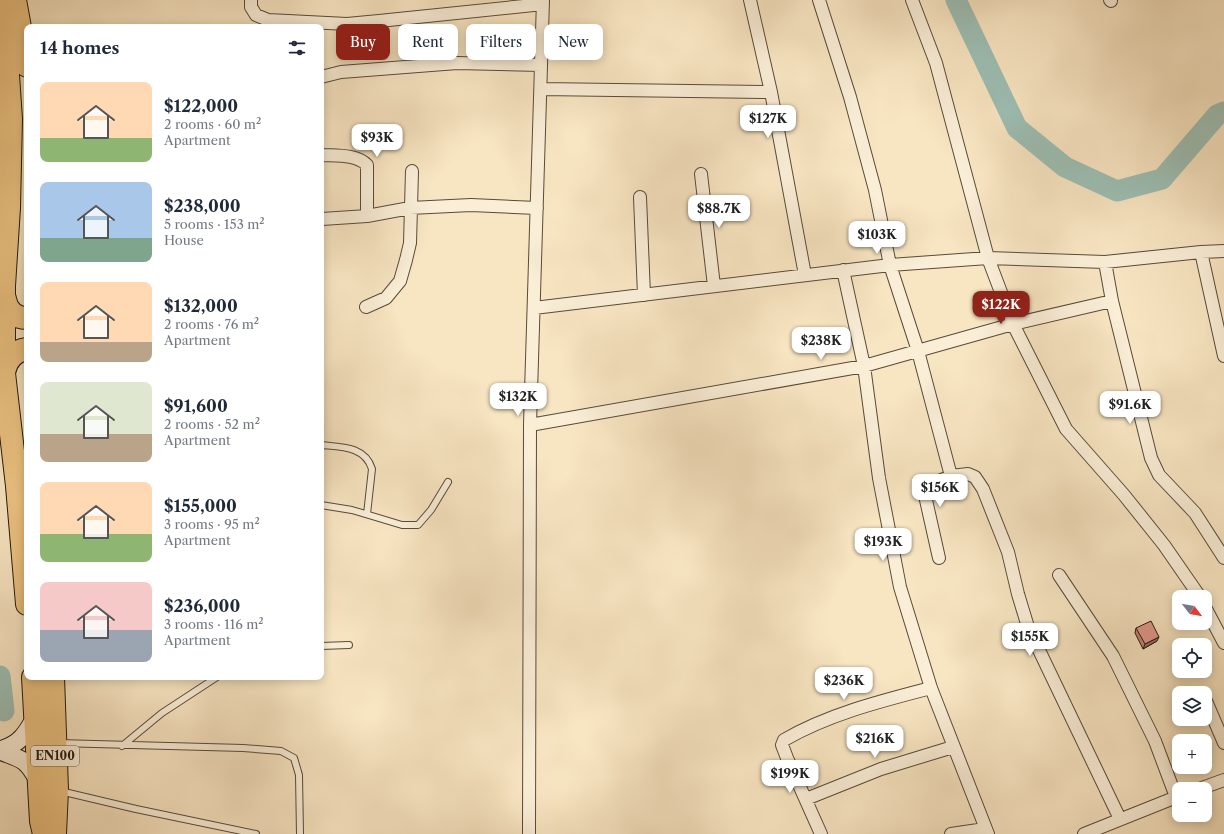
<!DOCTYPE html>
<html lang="en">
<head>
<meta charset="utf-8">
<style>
	body { margin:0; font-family:"Libre Caslon Text",serif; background:#f2f2f3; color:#1f2937; height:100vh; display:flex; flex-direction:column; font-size:15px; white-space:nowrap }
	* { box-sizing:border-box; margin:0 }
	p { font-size:13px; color:#747a83 }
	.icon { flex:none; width:22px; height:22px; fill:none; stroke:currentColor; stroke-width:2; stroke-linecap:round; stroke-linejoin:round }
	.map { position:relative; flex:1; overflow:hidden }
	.panel { position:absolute; left:24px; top:24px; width:300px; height:656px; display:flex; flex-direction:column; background:#fff; border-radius:8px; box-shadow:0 2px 10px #0003 }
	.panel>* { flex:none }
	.guide { position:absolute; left:336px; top:24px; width:380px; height:36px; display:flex; gap:8px }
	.needle { width:26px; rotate:121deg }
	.fabs { position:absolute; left:1172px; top:590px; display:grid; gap:8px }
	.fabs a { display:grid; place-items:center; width:40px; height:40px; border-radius:8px; background:#fff; box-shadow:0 2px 10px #0003; font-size:20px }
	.price { position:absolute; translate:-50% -34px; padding:0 9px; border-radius:8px; background:#fff; color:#222; font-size:13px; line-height:26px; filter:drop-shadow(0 1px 2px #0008) }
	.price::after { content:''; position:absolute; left:50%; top:24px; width:12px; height:9px; margin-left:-6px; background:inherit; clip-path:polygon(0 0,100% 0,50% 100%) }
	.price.active { background:#8f2418; color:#fff }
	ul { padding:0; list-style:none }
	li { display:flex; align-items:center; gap:12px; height:100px; padding:0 16px }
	li span { display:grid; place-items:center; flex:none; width:112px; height:80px; border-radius:8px; color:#555 }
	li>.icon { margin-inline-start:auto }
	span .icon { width:48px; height:48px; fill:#fffc; stroke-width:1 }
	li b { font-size:17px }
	h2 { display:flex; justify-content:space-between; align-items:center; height:48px; padding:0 16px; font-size:17px }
	.chip { padding:0 14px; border-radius:8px; background:#fff; box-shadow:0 2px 10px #0003; font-size:14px; line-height:36px }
	.chip.active { background:#8f2418; color:#fff }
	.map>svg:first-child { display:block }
</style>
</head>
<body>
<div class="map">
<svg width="1224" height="834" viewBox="0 0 1224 834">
	<rect width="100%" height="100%" fill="#f8e5c2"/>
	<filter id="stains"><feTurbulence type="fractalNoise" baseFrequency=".005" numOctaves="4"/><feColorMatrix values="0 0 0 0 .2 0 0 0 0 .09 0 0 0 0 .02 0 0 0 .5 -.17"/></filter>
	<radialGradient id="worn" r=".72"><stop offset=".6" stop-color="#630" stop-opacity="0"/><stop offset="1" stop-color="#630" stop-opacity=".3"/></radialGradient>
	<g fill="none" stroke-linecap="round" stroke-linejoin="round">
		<path stroke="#9dbfb4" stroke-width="21" d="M956 0 1017 128 1065 167 1117 191 1162 179 1217 115 1224 112
			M0 676 4 711"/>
		<g stroke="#574b3a" stroke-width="8">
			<path id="lane" d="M321 445C341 447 365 446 372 469L367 514
				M321 505 352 510 402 525H418L431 510 448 482
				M321 646 349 645
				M58 743 243 748 281 751 294 758 299 775 300 834
				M122 746 162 713 217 677
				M60 791 136 809 256 834"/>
		</g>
		<g stroke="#574b3a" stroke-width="14">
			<path id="street" d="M251 0V7L256 15 268 20 347 24 379 21 543 4
				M750 0 771 92 805 275
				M819 0 850 97 875 190 890 265 918 351 951 476
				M912 0 936 63 988 258 1013 324 1066 429 1124 495 1164 545 1200 597
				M1110 0 1111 1
				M321 77 341 72 457 63 541 65
				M541 89 771 92
				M321 155C336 156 356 154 367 165V216
				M701 174 714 286
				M640 197 644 295
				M322 219 367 216 410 208 471 205 537 208
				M1201 252 1224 356
				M1105 262 1112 301 1151 458 1159 475 1195 513 1224 558
				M843 270 864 366 879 478 900 587 931 688 988 834
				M366 307 386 298 400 281 406 260 410 243 412 171
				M534 308 890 265 988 258 1105 262 1201 252 1224 251
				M530 425 864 366 1013 324 1112 301
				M939 558 926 500V490L932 484 951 476 968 474 975 477 983 489 1008 552 1018 594 1028 627 1120 819
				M1059 575 1113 656 1155 741 1176 797
				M1205 607 1224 643
				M1206 701 1224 743
				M1199 789 1224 780
				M806 799 881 769 953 747
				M529 834 530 425 543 0
				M821 834 787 758 782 745 784 740C829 714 881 701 931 688
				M951 834 985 829
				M1084 834 1179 796"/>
		</g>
		<g stroke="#21180d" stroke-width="19">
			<path id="secondary" d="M0 750C20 744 26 734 36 716
				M0 751C23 760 25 758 38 780"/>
		</g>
		<g stroke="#21180d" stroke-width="24">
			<path id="highway" d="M15 0 27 66
				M0 1 5 31 11 119 9 208 4 286V373L17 486 27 604
				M5 299C7 311 15 318 27 318
				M4 373C6 360 13 351 27 349
				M33 677 41 821 44 834
				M53 677 57 790 55 834"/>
		</g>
		<use href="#lane" stroke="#faeed7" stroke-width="6"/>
		<use href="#street" stroke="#faeed7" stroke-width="12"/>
		<use href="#secondary" stroke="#faeed7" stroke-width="17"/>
		<use href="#highway" stroke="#ecc281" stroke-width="22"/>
	</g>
	<path fill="#c3837a" stroke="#21180d" d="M1136 628 1157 641 1143 649 1135 633Z"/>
	<path fill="#9f6a63" stroke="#21180d" d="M1159 637 1157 641 1143 649 1145 644Z"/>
	<path fill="#e3988e" stroke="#21180d" d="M1151 621 1159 637 1145 644 1136 628Z"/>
	<g text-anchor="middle" stroke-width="3.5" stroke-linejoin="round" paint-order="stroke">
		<rect fill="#faeed7" stroke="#62584a" stroke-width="1" x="31" y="746" width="48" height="20" rx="3"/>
		<g font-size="12" font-weight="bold" fill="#21180d">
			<text x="55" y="760">EN100</text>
		</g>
	</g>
	<rect width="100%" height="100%" filter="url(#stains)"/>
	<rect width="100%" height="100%" fill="url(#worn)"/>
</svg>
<div class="fabs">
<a><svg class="needle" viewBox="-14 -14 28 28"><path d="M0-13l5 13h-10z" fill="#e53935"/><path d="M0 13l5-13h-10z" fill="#747a83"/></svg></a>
<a><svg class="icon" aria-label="locate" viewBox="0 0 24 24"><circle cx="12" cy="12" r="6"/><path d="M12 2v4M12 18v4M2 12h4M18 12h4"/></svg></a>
<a><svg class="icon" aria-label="layers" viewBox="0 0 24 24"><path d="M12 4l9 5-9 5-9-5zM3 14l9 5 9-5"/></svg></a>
<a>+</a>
<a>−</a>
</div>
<b class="price" style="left:768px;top:139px">$127K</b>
<b class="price" style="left:377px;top:158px">$93K</b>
<b class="price" style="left:719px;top:229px">$88.7K</b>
<b class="price" style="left:877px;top:255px">$103K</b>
<b class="price active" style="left:1001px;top:325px">$122K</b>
<b class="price" style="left:821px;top:361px">$238K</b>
<b class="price" style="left:518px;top:417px">$132K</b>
<b class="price" style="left:1130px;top:425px">$91.6K</b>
<b class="price" style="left:940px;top:508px">$156K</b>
<b class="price" style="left:883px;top:562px">$193K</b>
<b class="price" style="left:1030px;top:657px">$155K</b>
<b class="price" style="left:844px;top:701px">$236K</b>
<b class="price" style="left:875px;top:759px">$216K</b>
<b class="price" style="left:790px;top:794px">$199K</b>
<div class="guide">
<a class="chip active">Buy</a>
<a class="chip">Rent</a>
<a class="chip">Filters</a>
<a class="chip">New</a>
</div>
<section class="panel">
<h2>14 homes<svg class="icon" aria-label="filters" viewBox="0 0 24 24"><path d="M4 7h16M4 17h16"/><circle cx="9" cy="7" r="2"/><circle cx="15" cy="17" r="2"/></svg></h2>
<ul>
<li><span style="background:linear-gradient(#ffd9b3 70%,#8fb573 0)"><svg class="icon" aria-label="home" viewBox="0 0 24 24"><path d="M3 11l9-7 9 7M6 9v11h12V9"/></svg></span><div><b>$122,000</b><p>2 rooms · 60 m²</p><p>Apartment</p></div></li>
<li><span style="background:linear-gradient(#a9c7e8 70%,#7fa58c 0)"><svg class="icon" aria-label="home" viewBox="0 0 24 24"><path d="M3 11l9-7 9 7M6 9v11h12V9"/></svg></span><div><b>$238,000</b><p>5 rooms · 153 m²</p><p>House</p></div></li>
<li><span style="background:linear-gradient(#ffd9b3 75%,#b9a48a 0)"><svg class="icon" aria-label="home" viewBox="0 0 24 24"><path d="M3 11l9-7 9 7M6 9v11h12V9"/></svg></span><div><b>$132,000</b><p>2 rooms · 76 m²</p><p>Apartment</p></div></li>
<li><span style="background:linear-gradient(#dfe7d0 65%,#b9a48a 0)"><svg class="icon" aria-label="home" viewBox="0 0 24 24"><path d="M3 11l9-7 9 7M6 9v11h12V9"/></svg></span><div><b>$91,600</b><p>2 rooms · 52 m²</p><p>Apartment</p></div></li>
<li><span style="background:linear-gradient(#ffd9b3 65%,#8fb573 0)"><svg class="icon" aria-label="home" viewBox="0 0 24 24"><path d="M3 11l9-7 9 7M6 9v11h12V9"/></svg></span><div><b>$155,000</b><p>3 rooms · 95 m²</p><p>Apartment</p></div></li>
<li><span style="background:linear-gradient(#f6c9c9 60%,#9aa5b1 0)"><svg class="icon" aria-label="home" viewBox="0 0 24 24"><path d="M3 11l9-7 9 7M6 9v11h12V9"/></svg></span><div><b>$236,000</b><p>3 rooms · 116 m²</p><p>Apartment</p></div></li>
</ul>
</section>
</div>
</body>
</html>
